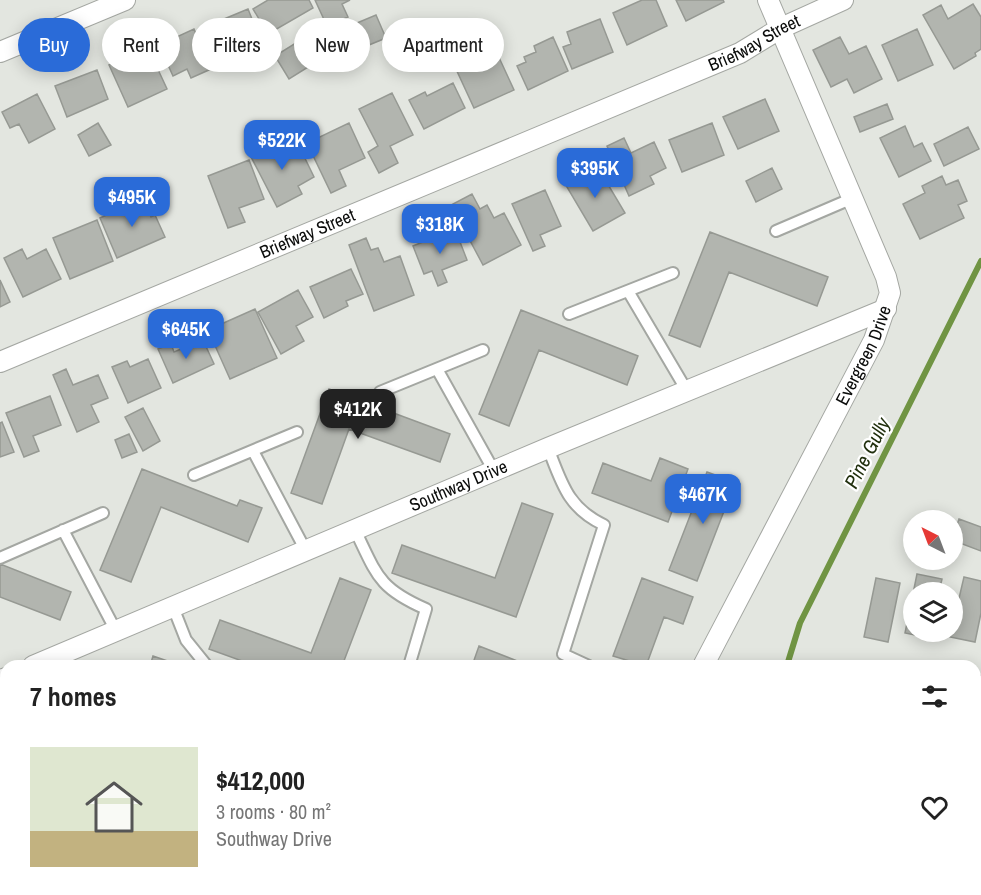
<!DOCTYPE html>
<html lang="en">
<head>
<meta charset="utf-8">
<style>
	body { margin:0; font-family:"Archivo Narrow",sans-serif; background:#f6f6f6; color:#222; height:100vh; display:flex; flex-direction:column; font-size:22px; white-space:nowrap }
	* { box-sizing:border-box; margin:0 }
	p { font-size:20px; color:#767676 }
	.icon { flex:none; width:33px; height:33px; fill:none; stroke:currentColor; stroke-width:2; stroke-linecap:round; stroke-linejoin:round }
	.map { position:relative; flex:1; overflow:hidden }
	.panel { position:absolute; left:0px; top:660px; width:981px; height:236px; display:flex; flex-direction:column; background:#fff; border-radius:18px 18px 0 0; box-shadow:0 3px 15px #0003 }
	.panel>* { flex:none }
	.top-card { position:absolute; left:18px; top:18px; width:600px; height:54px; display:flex; gap:12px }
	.needle { width:39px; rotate:318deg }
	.buttons { position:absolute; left:903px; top:510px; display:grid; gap:12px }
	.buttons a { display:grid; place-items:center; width:60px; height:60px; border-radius:50%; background:#fff; box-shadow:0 3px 15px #0003; font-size:30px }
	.price { position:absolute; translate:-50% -51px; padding:0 14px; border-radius:12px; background:#2a6bd8; color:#fff; font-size:20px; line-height:39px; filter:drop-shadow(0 2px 3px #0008) }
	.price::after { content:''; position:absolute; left:50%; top:36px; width:18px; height:14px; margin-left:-9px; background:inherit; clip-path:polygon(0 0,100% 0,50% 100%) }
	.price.active { background:#222; color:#fff }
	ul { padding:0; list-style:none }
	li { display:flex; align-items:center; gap:18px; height:150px; padding:0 30px }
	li+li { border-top:2px solid #e0e0e0 }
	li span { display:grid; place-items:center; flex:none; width:168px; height:120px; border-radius:0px; color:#555 }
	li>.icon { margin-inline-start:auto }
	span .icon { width:72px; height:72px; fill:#fffc; stroke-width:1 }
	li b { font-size:26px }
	h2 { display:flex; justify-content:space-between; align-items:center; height:72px; padding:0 30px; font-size:26px }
	.chip { padding:0 21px; border-radius:27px; background:#fff; box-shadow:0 3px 15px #0003; font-size:21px; line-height:54px }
	.chip.active { background:#2a6bd8; color:#fff }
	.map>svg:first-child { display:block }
</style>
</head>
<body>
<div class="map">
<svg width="981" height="895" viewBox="0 0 981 895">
	<rect width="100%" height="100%" fill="#e3e6e0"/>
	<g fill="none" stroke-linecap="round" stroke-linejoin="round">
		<path stroke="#709443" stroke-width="6" d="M788 662 800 623 981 261
			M746 895 747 890"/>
	</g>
	<path fill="#b2b5af" stroke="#969993" stroke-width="1.5" d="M268 0H309L313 8 268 34 253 9Z
		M315 0H350L342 4 348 17 327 26Z
		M642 0H656L667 26 627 45 613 13Z
		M676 0H723L724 2 686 21Z
		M973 4 981 17V49L975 53 976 56 954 69 923 15 941 5 948 19Z
		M248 9 264 49 242 57 237 45 223 50 212 24Z
		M376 15 386 38 347 54 338 31Z
		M600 19 613 52 572 69 563 47 571 44 567 32Z
		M194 29 211 69 191 78 187 69 173 76 159 45Z
		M917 29 933 65 898 81 882 45Z
		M307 36 321 59 289 79 275 56Z
		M553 37 568 71 528 90 517 66 526 62 524 57 536 52 534 46Z
		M840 37 849 54 866 46 882 79 854 93 847 79 831 87 813 50Z
		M148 48 167 89 128 107 109 65Z
		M496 51 514 90 474 108 456 69Z
		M97 70 108 99 67 117 55 86Z
		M453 83 465 108 424 129 409 100 425 92 427 96Z
		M392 93 413 135 390 146 398 163 379 173 368 152 378 146 359 109Z
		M37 94 55 129 29 143 19 124 10 128 2 112Z
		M765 99 779 131 738 149 723 117Z
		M887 104 893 119 860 132 854 117Z
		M98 123 111 145 89 156 78 135Z
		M349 123 365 158 339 170 346 186 331 193 307 143Z
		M712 123 724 155 682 172 669 140Z
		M905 126 914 147 922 143 931 161 899 177 880 138Z
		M968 127 979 149 944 166 934 144Z
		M624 138 631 153 654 142 666 168 650 176 654 184 629 196 607 146Z
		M277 139 283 152 298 144 314 177 298 186 302 194 277 207 249 153Z
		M249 160 264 199 239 208 245 222 228 228 208 176Z
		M772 168 782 189 756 202 746 181Z
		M582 171 586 179 600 171 625 213 593 231 564 182Z
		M942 176 946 185 958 180 967 201 958 205 964 218 920 239 903 204 925 193 922 186Z
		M545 190 561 226 540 235 545 246 533 251 512 204Z
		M472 194 480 209 487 205 494 218 504 213 521 245 483 265 451 205Z
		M143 199 151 217 155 215 165 237 117 258 100 218Z
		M97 220 113 261 70 279 53 238Z
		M455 229 467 260 442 270 447 282 438 286 432 271 424 274 413 246Z
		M710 232 828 277 817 306 729 272 700 347 669 335Z
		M366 238 371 250 378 248 384 262 400 256 414 295 374 311 349 245Z
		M22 249 27 259 46 249 61 279 23 297 4 258Z
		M351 269 363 294 346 301 348 306 324 318 310 287Z
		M0 280 10 302 0 307Z
		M298 290 313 317 296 326 304 341 281 354 258 312Z
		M255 309 277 358 230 379 208 330Z
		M521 310 638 356 627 385 539 350 509 426 479 414Z
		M203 340 214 364 173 383 158 349 171 344 174 352Z
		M148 359 161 388 128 403 112 367 127 361 130 367Z
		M66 369 73 385 98 375 108 398 91 405 99 422 77 432 53 375Z
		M329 389 450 434 440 462 349 429 322 504 291 493Z
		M50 396 61 425 33 436 39 451 24 457 6 413Z
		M143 408 160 441 143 451 125 417Z
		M2 422 14 452 0 457V423Z
		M129 434 137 452 122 458 115 440Z
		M660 458 688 469 668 522 592 493 603 463 651 481Z
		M142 469 237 506 240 500 262 508 248 542 161 507 131 582 100 570Z
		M707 472 740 484 731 508 726 506 697 581 669 570Z
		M522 503 553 514 516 617 392 573 402 545 495 578Z
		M959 519 981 527V551L952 540Z
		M0 564 71 592 60 620 0 597Z
		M917 574 942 579 939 592H914V632H931L929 638 905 633Z
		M964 577 981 581V613L975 642 950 637Z
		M340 578 371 590 342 666H256L209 649 220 620 311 653Z
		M642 578 693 597 683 624 664 617 646 666 613 656Z
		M876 578 900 583 888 642 864 637Z
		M479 646 530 666H472Z
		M153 656 182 666H150Z
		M978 749 981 859H975V750Z
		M0 843 6 850V890H43L48 895H0Z
		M83 890H120L118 895H81Z
		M402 890H438L440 895H404Z
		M684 890 708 893V895H683Z"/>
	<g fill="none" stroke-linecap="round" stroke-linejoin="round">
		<g stroke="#a4a7a2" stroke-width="14">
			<path id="service" d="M776 231 853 198
				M628 291 687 391
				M569 314 673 273
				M437 369 494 471
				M380 392 483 350
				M548 448C562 484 568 508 604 525L563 654 589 666
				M253 451 306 551
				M194 475 297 432
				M63 530 116 631
				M355 530C377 575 378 588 426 609L409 666
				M0 558 103 513
				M173 607 186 640 207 666
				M0 709 6 723
				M0 822V823
				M73 895V890"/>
		</g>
		<g stroke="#a4a7a2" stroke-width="22">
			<g id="minor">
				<path d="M0 52 125 0"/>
				<path id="s1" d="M0 362 740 53 781 28 843 0"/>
				<path id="s2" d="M33 666 548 448 886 309"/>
				<path id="s3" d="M703 666 874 340 890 293 886 277 768 0"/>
				<path d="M0 680 6 678"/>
				<path d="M975 685 981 686"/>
				<path d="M523 890 528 895"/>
				<path d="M259 895 272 890"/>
			</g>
		</g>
		<use href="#service" stroke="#fff" stroke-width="10"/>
		<use href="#minor" stroke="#fff" stroke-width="20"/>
	</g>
	<g text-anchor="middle" stroke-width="4.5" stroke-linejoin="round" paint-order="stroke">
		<g font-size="18" fill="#0b0c0b" stroke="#fff">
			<text dy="6" stroke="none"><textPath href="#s1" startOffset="819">Briefway Street</textPath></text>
			<text dy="6" stroke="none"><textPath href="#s1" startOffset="333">Briefway Street</textPath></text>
			<text dy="6" stroke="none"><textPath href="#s3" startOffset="350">Evergreen Drive</textPath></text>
			<text dy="6" stroke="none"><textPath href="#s2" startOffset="462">Southway Drive</textPath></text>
		</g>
		<g font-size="20" font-style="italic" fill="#21300e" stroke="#fff">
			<text transform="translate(867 453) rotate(-63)" y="7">Pine Gully</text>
		</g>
	</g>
</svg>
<div class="buttons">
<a><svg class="needle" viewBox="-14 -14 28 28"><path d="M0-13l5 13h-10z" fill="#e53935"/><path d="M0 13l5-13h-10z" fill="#767676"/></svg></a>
<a><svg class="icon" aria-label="layers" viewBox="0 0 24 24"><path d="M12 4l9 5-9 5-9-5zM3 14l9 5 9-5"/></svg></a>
</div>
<b class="price" style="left:282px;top:171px">$522K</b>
<b class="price" style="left:595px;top:199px">$395K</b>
<b class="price" style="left:132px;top:228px">$495K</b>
<b class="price" style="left:440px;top:255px">$318K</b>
<b class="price" style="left:186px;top:360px">$645K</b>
<b class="price active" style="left:358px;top:440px">$412K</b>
<b class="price" style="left:703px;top:525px">$467K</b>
<div class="top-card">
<a class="chip active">Buy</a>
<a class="chip">Rent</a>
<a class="chip">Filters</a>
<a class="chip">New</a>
<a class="chip">Apartment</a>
</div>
<section class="panel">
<h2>7 homes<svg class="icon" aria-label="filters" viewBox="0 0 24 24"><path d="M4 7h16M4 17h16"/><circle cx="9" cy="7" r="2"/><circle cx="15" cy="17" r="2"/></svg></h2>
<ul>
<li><span style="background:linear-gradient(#dfe7d0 70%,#c2b280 0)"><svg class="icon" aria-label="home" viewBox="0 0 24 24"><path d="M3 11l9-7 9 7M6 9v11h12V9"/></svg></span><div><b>$412,000</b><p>3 rooms · 80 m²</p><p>Southway Drive</p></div><svg class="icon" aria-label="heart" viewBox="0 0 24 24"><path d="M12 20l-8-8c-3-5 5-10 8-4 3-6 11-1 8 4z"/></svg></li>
</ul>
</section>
</div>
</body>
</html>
